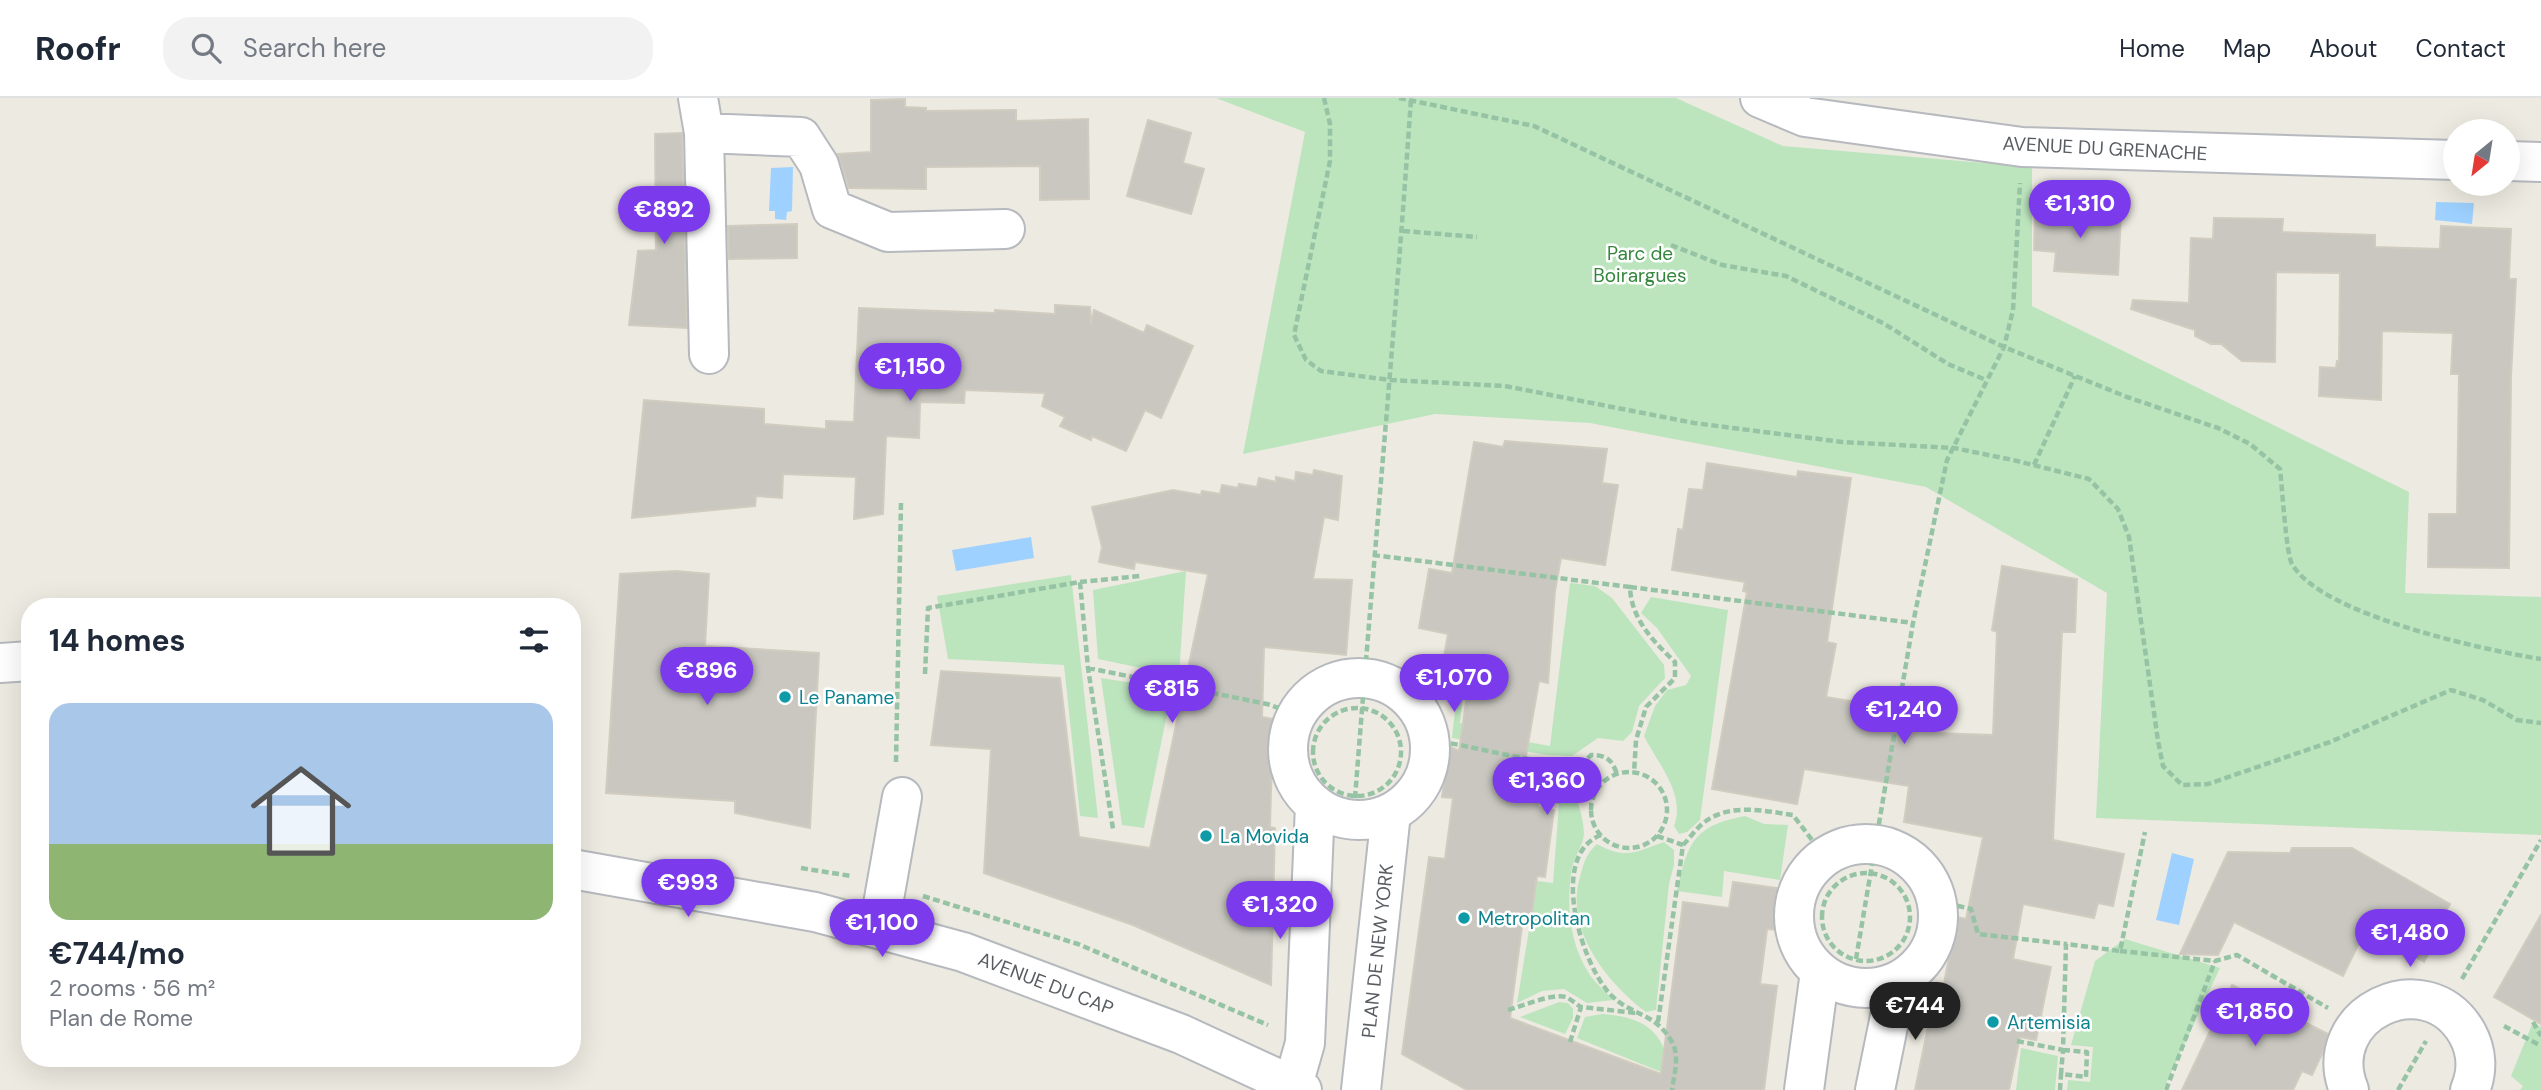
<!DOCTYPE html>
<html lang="en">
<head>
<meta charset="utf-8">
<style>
	body { margin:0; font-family:"DM Sans",sans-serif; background:#f2f2f3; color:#1f2937; height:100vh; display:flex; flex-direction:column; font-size:26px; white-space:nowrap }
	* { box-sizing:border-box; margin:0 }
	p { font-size:23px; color:#747a83 }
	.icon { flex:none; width:38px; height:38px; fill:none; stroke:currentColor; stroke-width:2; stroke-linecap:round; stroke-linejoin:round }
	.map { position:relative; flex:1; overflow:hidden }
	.side { position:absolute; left:21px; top:500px; width:560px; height:469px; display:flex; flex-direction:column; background:#fff; border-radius:28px; box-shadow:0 7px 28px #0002 }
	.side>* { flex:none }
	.needle { width:46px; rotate:210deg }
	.tools { position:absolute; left:2443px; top:21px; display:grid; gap:14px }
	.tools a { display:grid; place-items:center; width:77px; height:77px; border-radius:50%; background:#fff; box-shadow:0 7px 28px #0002; font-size:35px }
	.price { position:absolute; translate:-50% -60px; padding:0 16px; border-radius:24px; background:#7c3aed; color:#fff; font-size:23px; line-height:46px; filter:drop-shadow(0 2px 4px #0008) }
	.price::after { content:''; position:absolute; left:50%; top:42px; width:21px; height:16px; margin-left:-10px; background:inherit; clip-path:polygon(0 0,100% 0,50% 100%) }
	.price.current { background:#222; color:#fff }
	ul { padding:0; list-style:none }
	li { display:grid; align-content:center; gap:14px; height:371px; padding:0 28px }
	li span { display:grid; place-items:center; height:217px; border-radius:21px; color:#555 }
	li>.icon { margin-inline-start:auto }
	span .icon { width:126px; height:126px; fill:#fffc; stroke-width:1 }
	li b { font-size:30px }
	h2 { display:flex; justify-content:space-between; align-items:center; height:84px; padding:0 28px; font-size:30px }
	header { display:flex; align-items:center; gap:42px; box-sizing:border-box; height:98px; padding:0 35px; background:#fff; border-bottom:2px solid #e0e1e3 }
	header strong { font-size:33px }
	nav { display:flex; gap:38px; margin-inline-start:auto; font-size:24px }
	.search { width:490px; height:63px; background:#f2f2f3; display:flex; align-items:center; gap:18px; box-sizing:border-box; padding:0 24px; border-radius:28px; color:#747a83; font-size:26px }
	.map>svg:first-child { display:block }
</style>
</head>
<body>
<header>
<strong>Roofr</strong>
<div class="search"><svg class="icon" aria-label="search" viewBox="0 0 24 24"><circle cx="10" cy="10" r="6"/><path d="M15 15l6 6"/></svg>Search here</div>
<nav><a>Home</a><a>Map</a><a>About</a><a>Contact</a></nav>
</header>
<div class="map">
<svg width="2541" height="992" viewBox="0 0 2541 992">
	<rect width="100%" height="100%" fill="#edeae1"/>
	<path fill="#bce5be" d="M1216 0H1676L1783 48 2032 69V208L2409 394 2405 495 2541 499V737L2096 720 2107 495 1926 389 1590 325 1435 316 1243 356 1305 34Z
		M1186 473 1179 578 1098 561 1093 492Z
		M1071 477 1098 720 1080 718 1064 567 948 561 937 498Z
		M1570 485 1595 488 1612 500 1664 567 1665 580 1639 608 1632 634 1623 643 1598 640 1572 658 1547 657 1452 640 1459 576 1465 578 1460 625 1494 630V638L1550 648Z
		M1651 499 1728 512 1700 722 1687 734 1679 736 1674 728C1686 696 1658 666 1644 638L1655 608 1667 592 1686 587 1691 578 1657 530 1641 515Z
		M1101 580 1172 591 1144 730 1122 727Z
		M1504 663 1567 673C1574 693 1583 714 1584 735 1584 746 1574 759 1572 770 1566 805 1569 843 1588 874 1594 884 1605 893 1613 902L1587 905 1564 891 1542 893 1517 905 1537 783 1553 785 1559 706 1545 704 1544 690 1520 687Z
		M1745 718 1764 726 1788 727 1780 782 1724 773 1722 799 1677 793C1688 746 1692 728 1745 718Z
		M1664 744 1674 752V767L1669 786 1656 912 1646 914C1607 885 1564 831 1580 779 1584 764 1586 756 1597 746 1626 762 1635 754 1664 744Z
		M2125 841 2220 870 2163 992H2067L2068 982 2090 984 2093 949 2071 947 2095 863Z
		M1559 904 1568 905 1573 911V920L1565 936 1520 919Z
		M1602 916C1646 919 1665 934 1671 978L1577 940 1585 919Z
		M2533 924 2541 929V992H2520L2523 988 2511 978Z
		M2021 950 2058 958 2055 992H2016Z"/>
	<path fill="#9ed1ff" d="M793 69 792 113 787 114 786 122 775 121V113H769L771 70Z
		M2436 104 2474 105 2472 126 2435 122Z
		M1031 439 1034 460 956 473 952 452Z
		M2172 755 2194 761 2179 827 2156 822Z"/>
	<path fill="#c9c7c0" stroke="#d1ccbf" stroke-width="2" d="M905 1V9L926 10V13L1016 12V23L1088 21 1089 101 1040 102V68L926 69V91L849 90 838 56 871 54V2Z
		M1148 22 1191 35 1183 65 1204 71 1191 116 1127 98Z
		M682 35 687 230 629 227 638 153 656 152 655 36Z
		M2035 110 2121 115 2118 177 2054 173 2056 154 2034 152Z
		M2214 120 2283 121 2282 134 2375 137V149L2440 151 2441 128 2511 131 2509 181H2516L2511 278 2509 470 2428 469 2429 416H2457L2459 276H2451L2453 235 2382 233 2381 302 2319 298 2320 269 2336 270 2337 263H2339L2340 175 2276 174 2275 264 2242 263 2221 246H2211L2195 238V232L2131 211 2133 202 2189 205 2191 140 2213 141Z
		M797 126V160L729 161 728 128Z
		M1055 207 1090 209 1091 226 1094 212 1144 235 1147 227 1193 248 1161 320 1145 312 1126 353 1092 338 1091 342 1060 328 1065 319 1042 308 1045 295 965 292 964 305 920 304 919 340 886 338 883 416 854 421 856 379 783 376 782 400 756 398 755 408 632 420 644 302 764 311V326L826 331V323L854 324 859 210 995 215V212L1055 216Z
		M1505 343 1607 351 1602 385 1618 387 1605 467 1561 460 1555 493 1548 585 1539 583 1519 698 1539 700 1538 709 1554 712 1545 779 1537 778 1531 822 1523 821 1510 920 1661 976 1683 804 1729 810 1733 784 1783 791 1777 832 1767 831 1760 886 1777 888 1764 992H1467L1402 956 1429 759 1445 761 1453 700 1442 699 1449 648 1459 653 1471 569 1443 564 1448 536 1419 530 1429 471 1452 475 1474 344 1503 349Z
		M1707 365 1797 379 1798 373 1851 380 1827 544 1836 546 1826 599 1880 608 1875 633 1993 637 1997 534 1992 532 2002 468 2077 481 2075 534H2062L2053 742 2124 756 2113 808 2098 805 2094 820 2023 806 2013 861 2051 869 2036 942 2020 939 2009 992H1915L1931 914 1938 916 1957 819 1966 821 1983 739 1904 724 1909 688 1804 671 1797 706 1712 691 1747 494 1743 493 1745 484 1672 472 1678 431 1683 432 1689 391 1703 392Z
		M1314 372 1342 378 1338 422 1324 419 1313 481 1352 482 1346 557 1264 549 1262 619 1273 621 1270 729 1275 730 1271 887 1133 827 984 775 991 651 931 647 941 573 1060 580 1079 739 1150 750 1208 476 1135 464 1134 471 1099 464 1102 449 1092 409 1173 392 1201 397 1202 393 1220 396 1222 387 1238 390 1239 386 1257 389 1259 380 1276 384V379L1295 383 1296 374 1313 377Z
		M676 473 709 476 705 548 819 555 810 730 735 715V703L606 695 620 476Z
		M2292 750H2352L2450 806 2442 820 2448 823 2424 864 2366 831 2343 878 2234 824 2218 857 2180 856 2228 754 2290 755Z
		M2541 817V926L2494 899Z
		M2232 887 2328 936 2324 952 2312 977 2302 973 2293 992H2182Z"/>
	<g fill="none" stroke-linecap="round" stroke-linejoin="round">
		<g stroke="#b6b9be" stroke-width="42">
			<path id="minor" d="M698 0 704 35 709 256
				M1760 0 1805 19 2022 49 2455 62
				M704 35 801 39 819 67 832 111 888 134 1005 131
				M2508 63 2541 64
				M0 565 30 563
				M1288 651a71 71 0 1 1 142 0a71 71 0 1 1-142 0Z
				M1794 818a72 72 0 1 1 144 0a72 72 0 1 1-144 0Z
				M572 771 815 814 963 854 1181 936 1302 992
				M879 829 902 699
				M1293 987 1305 945 1315 707
				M1361 992 1391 715
				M1804 992 1820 874
				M1875 992 1897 884
				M2349 992C2318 916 2426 864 2467 935 2477 953 2478 973 2470 992"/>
		</g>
		<path stroke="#95c3a4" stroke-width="4.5" stroke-dasharray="7 3.5" stroke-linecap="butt" d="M1324 0 1330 26V63L1294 237 1306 262 1321 273 1390 282 1505 288 1694 325 1842 344 1954 350 2013 362 2089 381 2118 411 2129 439 2158 643 2163 668 2182 687 2208 686 2330 644 2451 592 2483 602 2517 622 2541 625
			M1399 0 1534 28 2004 249 2127 299 2218 330 2250 346 2280 371C2282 387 2286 456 2292 466 2321 517 2484 552 2541 561
			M1403 133 1477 139
			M1671 147 1722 167 1786 178 1883 225 1948 266 1986 282
			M2034 367 2075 278
			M1373 457 1630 489C1631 521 1653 543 1675 564V580L1646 609 1636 642 1634 675
			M1080 484 1140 478
			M1630 489 1913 525
			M1088 570 1267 606 1296 616
			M925 576 928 510 1080 484 1088 570 1113 731
			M1313 654a44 44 0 1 1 88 0a44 44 0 1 1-88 0Z
			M1430 642C1481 649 1530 666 1582 666
			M896 664 901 404
			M1591 712a38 38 0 1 1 76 0a38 38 0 1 1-76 0Z
			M1595 696 1582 677V666L1591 657C1607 657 1612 662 1617 676
			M1355 700C1373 467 1395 234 1411 1
			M1601 737C1548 757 1581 865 1610 896 1632 919 1654 913 1672 944 1680 958 1674 977 1672 992
			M1657 738 1683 747 1658 924
			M1683 747C1690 740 1697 729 1706 723 1731 705 1765 713 1793 717L1825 759
			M801 770 851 778
			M1822 819a44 44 0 1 1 88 0a44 44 0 1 1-88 0Z
			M923 798 1078 846 1268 927
			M1937 803 1971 811 1978 836 2066 846
			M2120 853 2215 863 2237 857 2328 910
			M1856 861 1913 525 1947 362 2004 249 2013 212 2020 85
			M2462 881 2541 742
			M1508 912C1523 908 1552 895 1566 899 1571 901 1577 907 1581 909
			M2533 924 2541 938
			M2504 928 2541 948
			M2017 943 2063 952 2066 846 2120 853 2145 734
			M1570 944 1581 909 1636 915
			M2063 952 2087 954 2086 979 2061 976Z
			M2060 992 2061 976
			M2166 992 2215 863
			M2398 992 2426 943"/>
		<use href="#minor" stroke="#fff" stroke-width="38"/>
	</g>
	<g fill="#0f9aa8" stroke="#fff" stroke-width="2.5">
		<circle cx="785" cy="599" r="7"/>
		<circle cx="1206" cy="738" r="7"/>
		<circle cx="1464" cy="820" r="7"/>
		<circle cx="1993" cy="924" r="7"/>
	</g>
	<g text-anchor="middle" stroke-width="5" stroke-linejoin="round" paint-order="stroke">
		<g font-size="19" fill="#595d62" stroke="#fff">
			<text transform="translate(2105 50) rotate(3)" y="7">AVENUE DU GRENACHE</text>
			<text transform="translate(1377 853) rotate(-84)" y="7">PLAN DE NEW YORK</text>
			<text transform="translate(1046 885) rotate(21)" y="7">AVENUE DU CAP</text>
		</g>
		<g font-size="19" fill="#34863c" stroke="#fff">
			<text x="1640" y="162">Parc de<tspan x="1640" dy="22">Boirargues</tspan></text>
		</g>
		<g font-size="19" fill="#0d838f" stroke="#fff" text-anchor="start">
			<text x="799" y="606">Le Paname</text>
			<text x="1220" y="745">La Movida</text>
			<text x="1478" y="827">Metropolitan</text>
			<text x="2007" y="931">Artemisia</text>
		</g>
	</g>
</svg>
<div class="tools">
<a><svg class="needle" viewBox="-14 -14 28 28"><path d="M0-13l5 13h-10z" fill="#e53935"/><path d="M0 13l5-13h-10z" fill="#747a83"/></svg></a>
</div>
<b class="price" style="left:2080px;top:142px">€1,310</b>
<b class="price" style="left:664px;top:148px">€892</b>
<b class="price" style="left:910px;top:305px">€1,150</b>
<b class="price" style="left:707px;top:609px">€896</b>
<b class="price" style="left:1454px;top:616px">€1,070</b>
<b class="price" style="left:1172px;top:627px">€815</b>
<b class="price" style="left:1904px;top:648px">€1,240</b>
<b class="price" style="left:1547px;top:719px">€1,360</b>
<b class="price" style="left:688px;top:821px">€993</b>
<b class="price" style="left:1280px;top:843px">€1,320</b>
<b class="price" style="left:882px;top:861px">€1,100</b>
<b class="price" style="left:2410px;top:871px">€1,480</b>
<b class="price current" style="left:1915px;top:944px">€744</b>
<b class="price" style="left:2255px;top:950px">€1,850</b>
<section class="side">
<h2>14 homes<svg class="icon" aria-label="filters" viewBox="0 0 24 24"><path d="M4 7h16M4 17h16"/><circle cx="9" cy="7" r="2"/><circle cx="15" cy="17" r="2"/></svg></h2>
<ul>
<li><span style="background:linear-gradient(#a9c7e8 65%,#8fb573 0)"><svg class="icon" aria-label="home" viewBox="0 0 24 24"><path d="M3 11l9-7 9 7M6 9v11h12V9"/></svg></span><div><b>€744/mo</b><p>2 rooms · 56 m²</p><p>Plan de Rome</p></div></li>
</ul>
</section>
</div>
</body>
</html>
